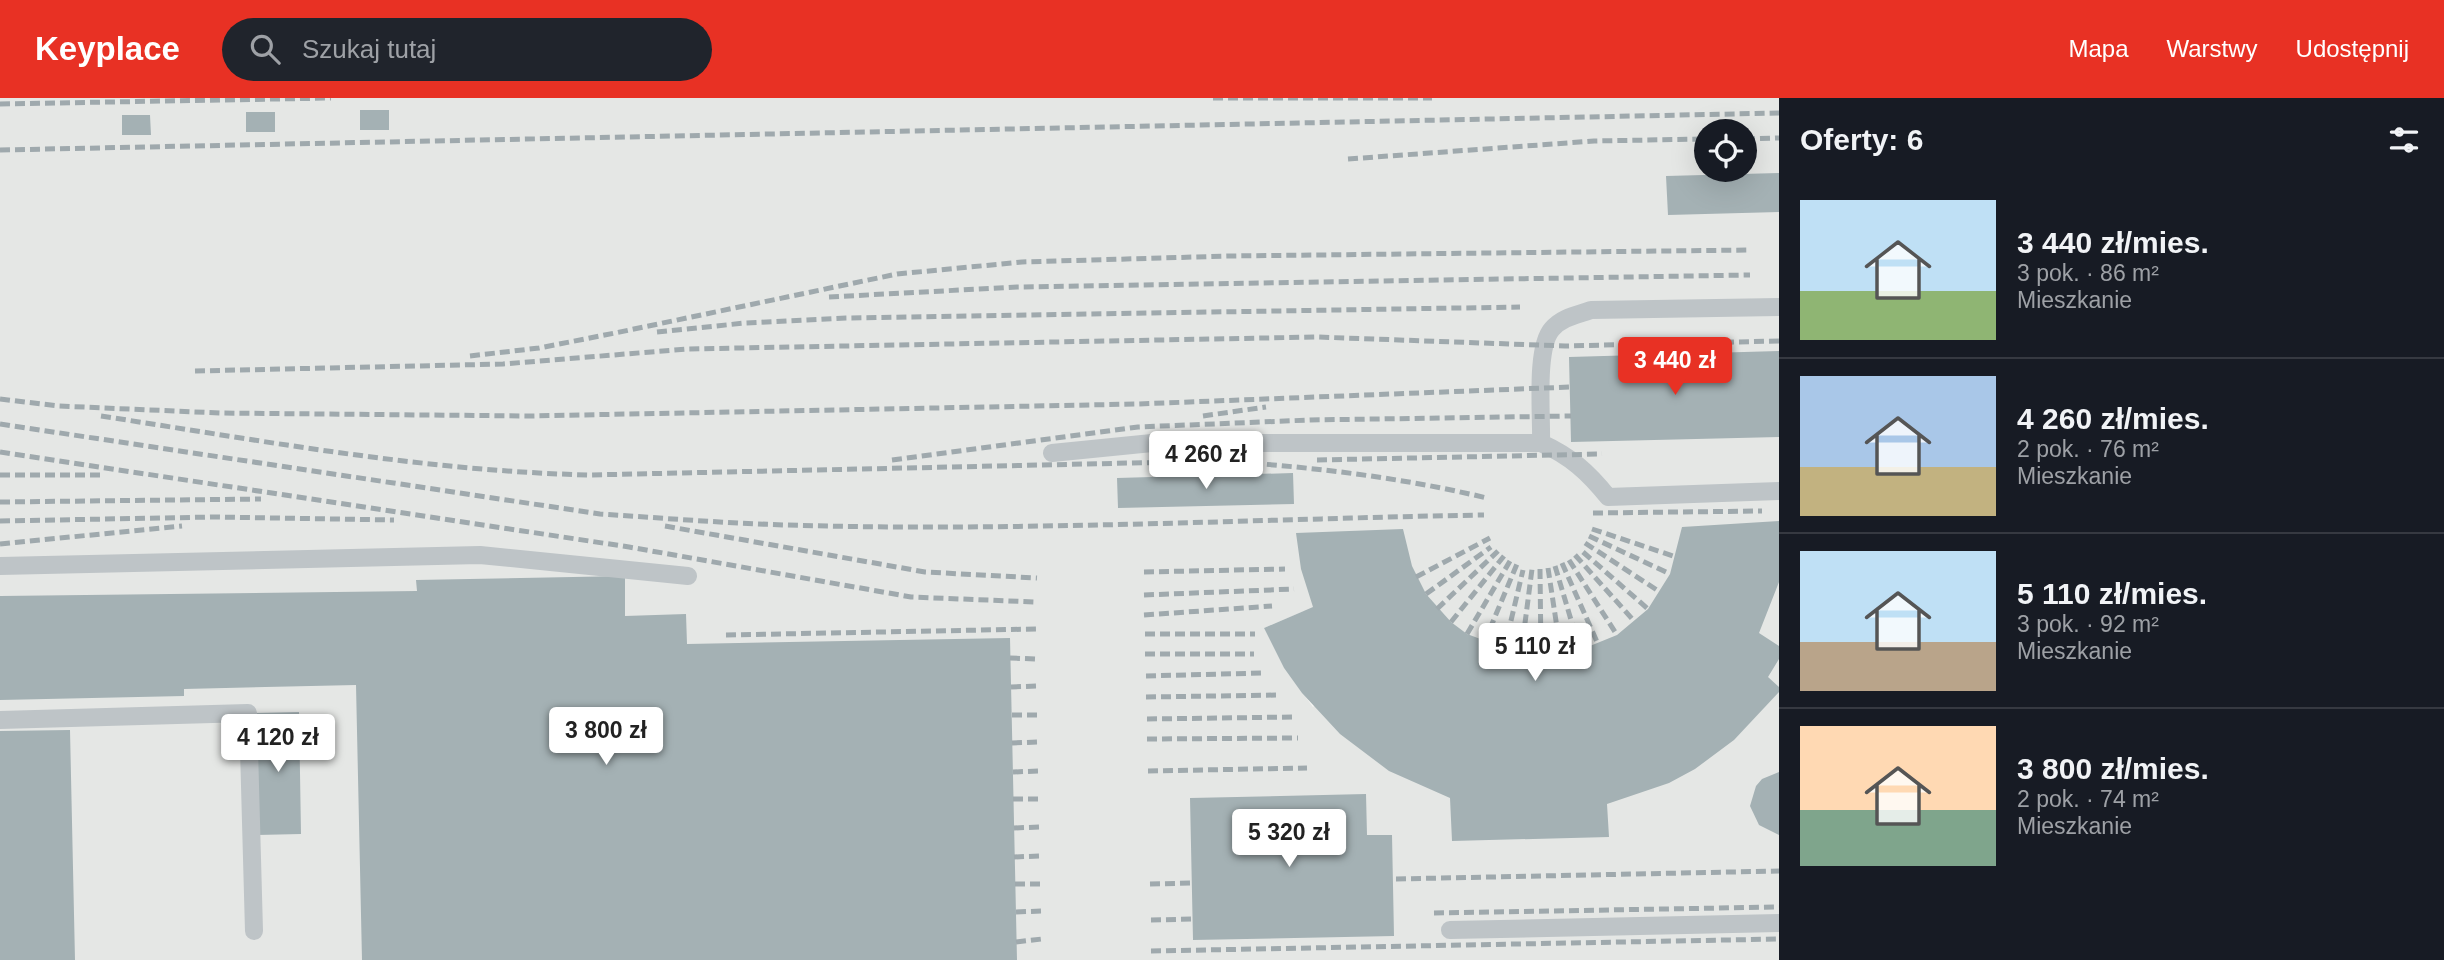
<!DOCTYPE html>
<html lang="pl">
<head>
<meta charset="utf-8">
<style>
	body { margin:0; font-family:Helvetica,sans-serif; background:#20242c; color:#f1f3f6; height:100vh; display:flex; flex-direction:column; font-size:26px; white-space:nowrap }
	* { box-sizing:border-box; margin:0 }
	p { font-size:23px; color:#9ea1a6 }
	.icon { flex:none; width:38px; height:38px; fill:none; stroke:currentColor; stroke-width:2; stroke-linecap:round; stroke-linejoin:round }
	.map { position:relative; flex:1; overflow:hidden }
	.panel { display:flex; flex-direction:column; background:#171b24; width:665px }
	.panel>* { flex:none }
	.fabs { position:absolute; left:1694px; top:21px; display:grid; gap:14px }
	.fabs a { display:grid; place-items:center; width:63px; height:63px; border-radius:50%; background:#171b24; box-shadow:0 7px 28px #0002; font-size:35px }
	.price { position:absolute; translate:-50% -60px; padding:0 16px; border-radius:7px; background:#fff; color:#222; font-size:23px; line-height:46px; filter:drop-shadow(0 2px 4px #0008) }
	.price::after { content:''; position:absolute; left:50%; top:42px; width:21px; height:16px; margin-left:-10px; background:inherit; clip-path:polygon(0 0,100% 0,50% 100%) }
	.price.selected { background:#e83124; color:#fff }
	ul { padding:0; list-style:none }
	li { display:flex; align-items:center; gap:21px; height:175px; padding:0 21px }
	li+li { border-top:2px solid #363941 }
	li span { display:grid; place-items:center; flex:none; width:196px; height:140px; border-radius:0px; color:#555 }
	li>.icon { margin-inline-start:auto }
	span .icon { width:84px; height:84px; fill:#fffc; stroke-width:1 }
	li b { font-size:30px }
	h2 { display:flex; justify-content:space-between; align-items:center; height:84px; padding:0 21px; font-size:30px }
	header { display:flex; align-items:center; gap:42px; box-sizing:border-box; height:98px; padding:0 35px; background:#e83124; color:#fff }
	header strong { font-size:33px }
	nav { display:flex; gap:38px; margin-inline-start:auto; font-size:24px }
	.search { width:490px; height:63px; background:#20242c; display:flex; align-items:center; gap:18px; box-sizing:border-box; padding:0 24px; border-radius:38px; color:#9ea1a6; font-size:26px }
	main { display:flex; flex:1; min-height:0 }
	.map>svg:first-child { display:block }
</style>
</head>
<body>
<header>
<strong>Keyplace</strong>
<div class="search"><svg class="icon" aria-label="search" viewBox="0 0 24 24"><circle cx="10" cy="10" r="6"/><path d="M15 15l6 6"/></svg>Szukaj tutaj</div>
<nav><a>Mapa</a><a>Warstwy</a><a>Udostępnij</a></nav>
</header>
<main>
<div class="map">
<svg width="1779" height="862" viewBox="0 0 1779 862">
	<rect width="100%" height="100%" fill="#f7f7f4"/>
	<path fill="#e5e7e5" fill-rule="evenodd" d="M0 0H1779V862H0ZM1706 33H1745V72H1706ZM1304 513 1314 608 1313 609 1284 570 1264 530Z"/>
	<path fill="#a4b1b4" d="M360 12H389V32H360Z
		M246 14H275V34H246Z
		M122 17H150L151 37H122Z
		M1779 75V114L1668 117 1666 78Z
		M1779 253V339L1571 344 1569 259Z
		M1293 375 1294 406 1118 410 1117 380Z
		M1779 423V484L1759 535 1779 548V561L1768 579 1779 589V594L1734 642 1695 671 1669 685 1607 706 1609 739 1452 743 1450 700 1389 673 1340 636 1302 595 1284 570 1264 530 1313 509 1301 471 1296 435 1403 431 1412 468 1426 496 1451 524 1467 536 1521 556 1541 558 1580 552 1617 537 1648 511 1670 476 1682 429Z
		M625 478V518L686 516 687 546 1010 540 1017 862H362L356 587 184 591V598L0 602V498L417 493 416 482Z
		M299 614 301 736 257 737 255 615Z
		M70 632 75 862H0V633Z
		M1779 674V737L1759 727 1750 708 1756 688 1762 681Z
		M1366 696 1367 737H1392L1394 838 1193 842 1190 700Z"/>
	<g fill="none" stroke-linecap="round" stroke-linejoin="round">
		<path stroke="#bec4c7" stroke-width="18" d="M1541 345C1570 358 1588 374 1608 399L1779 393
			M1052 355 1152 345H1541C1542 319 1535 250 1552 231 1562 219 1577 217 1591 212L1779 209
			M0 468 480 457 688 478
			M0 622 248 615 254 833
			M1450 832 1779 825"/>
		<path stroke="#9fa9ad" stroke-width="5" stroke-dasharray="10 5" stroke-linecap="butt" d="M1213 0H1432
			M0 6 331 0
			M1745 41 1779 40
			M0 52 1779 15
			M1348 61 1594 43 1706 41
			M829 199 1017 189 1750 177
			M657 234 745 225 846 220 1520 209
			M470 258 539 250 615 235 897 176 1022 164 1230 158 1749 152
			M195 273 503 266 687 251 1317 239 1565 248 1779 243
			M0 301 59 308 220 315 529 318 1138 306 1570 289
			M101 318C264 343 425 373 589 377L1222 363C1312 369 1399 379 1487 400
			M1203 318 1266 309
			M0 326 600 416C661 420 723 425 785 427 1018 434 1251 421 1484 417
			M0 354 629 449 911 499 1035 504
			M892 362 1138 329 1310 322 1571 318
			M1317 362 1602 356
			M0 377H100
			M0 404 261 401
			M1593 415 1762 413
			M0 423 215 419 394 422
			M665 428 925 474 1037 480
			M1592 431 1676 459
			M1589 438 1670 476
			M1585 445 1660 494
			M0 446 182 428
			M1583 454 1648 511
			M1575 457 1635 524
			M1569 462 1617 537
			M1562 465 1598 546
			M1555 468 1580 552
			M1548 470 1561 556
			M1540 471 1541 558
			M1144 474 1285 471
			M1416 479 1490 440
			M1426 496 1491 449
			M1144 497 1294 491
			M1437 511 1498 453
			M1144 517 1272 508
			M1451 524 1504 458
			M1145 536H1255
			M1467 536 1510 463
			M726 537 1036 531
			M1484 545 1517 466
			M1504 552 1523 472
			M1145 556H1254
			M1521 556 1532 471
			M1010 560 1036 561
			M1146 578 1265 575
			M1011 589 1037 588
			M1146 599 1280 597
			M1012 617H1037
			M1147 621 1294 619
			M1147 641 1298 640
			M1012 645 1038 644
			M1148 673 1307 670
			M1013 674 1039 673
			M1013 701H1039
			M1014 730 1040 729
			M1014 759 1040 758
			M1396 781 1779 773
			M1015 786H1041
			M1150 786 1193 785
			M1016 814 1042 813
			M1434 815 1779 809
			M1151 822 1193 821
			M1016 844 1042 841
			M1151 853 1779 841"/>
	</g>
</svg>
<div class="fabs">
<a><svg class="icon" aria-label="locate" viewBox="0 0 24 24"><circle cx="12" cy="12" r="6"/><path d="M12 2v4M12 18v4M2 12h4M18 12h4"/></svg></a>
</div>
<b class="price selected" style="left:1675px;top:299px">3 440 zł</b>
<b class="price" style="left:1206px;top:393px">4 260 zł</b>
<b class="price" style="left:1535px;top:585px">5 110 zł</b>
<b class="price" style="left:606px;top:669px">3 800 zł</b>
<b class="price" style="left:278px;top:676px">4 120 zł</b>
<b class="price" style="left:1289px;top:771px">5 320 zł</b>
</div>
<section class="panel">
<h2>Oferty: 6<svg class="icon" aria-label="filters" viewBox="0 0 24 24"><path d="M4 7h16M4 17h16"/><circle cx="9" cy="7" r="2"/><circle cx="15" cy="17" r="2"/></svg></h2>
<ul>
<li><span style="background:linear-gradient(#bfe0f5 65%,#8fb573 0)"><svg class="icon" aria-label="home" viewBox="0 0 24 24"><path d="M3 11l9-7 9 7M6 9v11h12V9"/></svg></span><div><b>3 440 zł/mies.</b><p>3 pok. · 86 m²</p><p>Mieszkanie</p></div></li>
<li><span style="background:linear-gradient(#a9c7e8 65%,#c2b280 0)"><svg class="icon" aria-label="home" viewBox="0 0 24 24"><path d="M3 11l9-7 9 7M6 9v11h12V9"/></svg></span><div><b>4 260 zł/mies.</b><p>2 pok. · 76 m²</p><p>Mieszkanie</p></div></li>
<li><span style="background:linear-gradient(#bfe0f5 65%,#b9a48a 0)"><svg class="icon" aria-label="home" viewBox="0 0 24 24"><path d="M3 11l9-7 9 7M6 9v11h12V9"/></svg></span><div><b>5 110 zł/mies.</b><p>3 pok. · 92 m²</p><p>Mieszkanie</p></div></li>
<li><span style="background:linear-gradient(#ffd9b3 60%,#7fa58c 0)"><svg class="icon" aria-label="home" viewBox="0 0 24 24"><path d="M3 11l9-7 9 7M6 9v11h12V9"/></svg></span><div><b>3 800 zł/mies.</b><p>2 pok. · 74 m²</p><p>Mieszkanie</p></div></li>
</ul>
</section>
</main>
</body>
</html>
